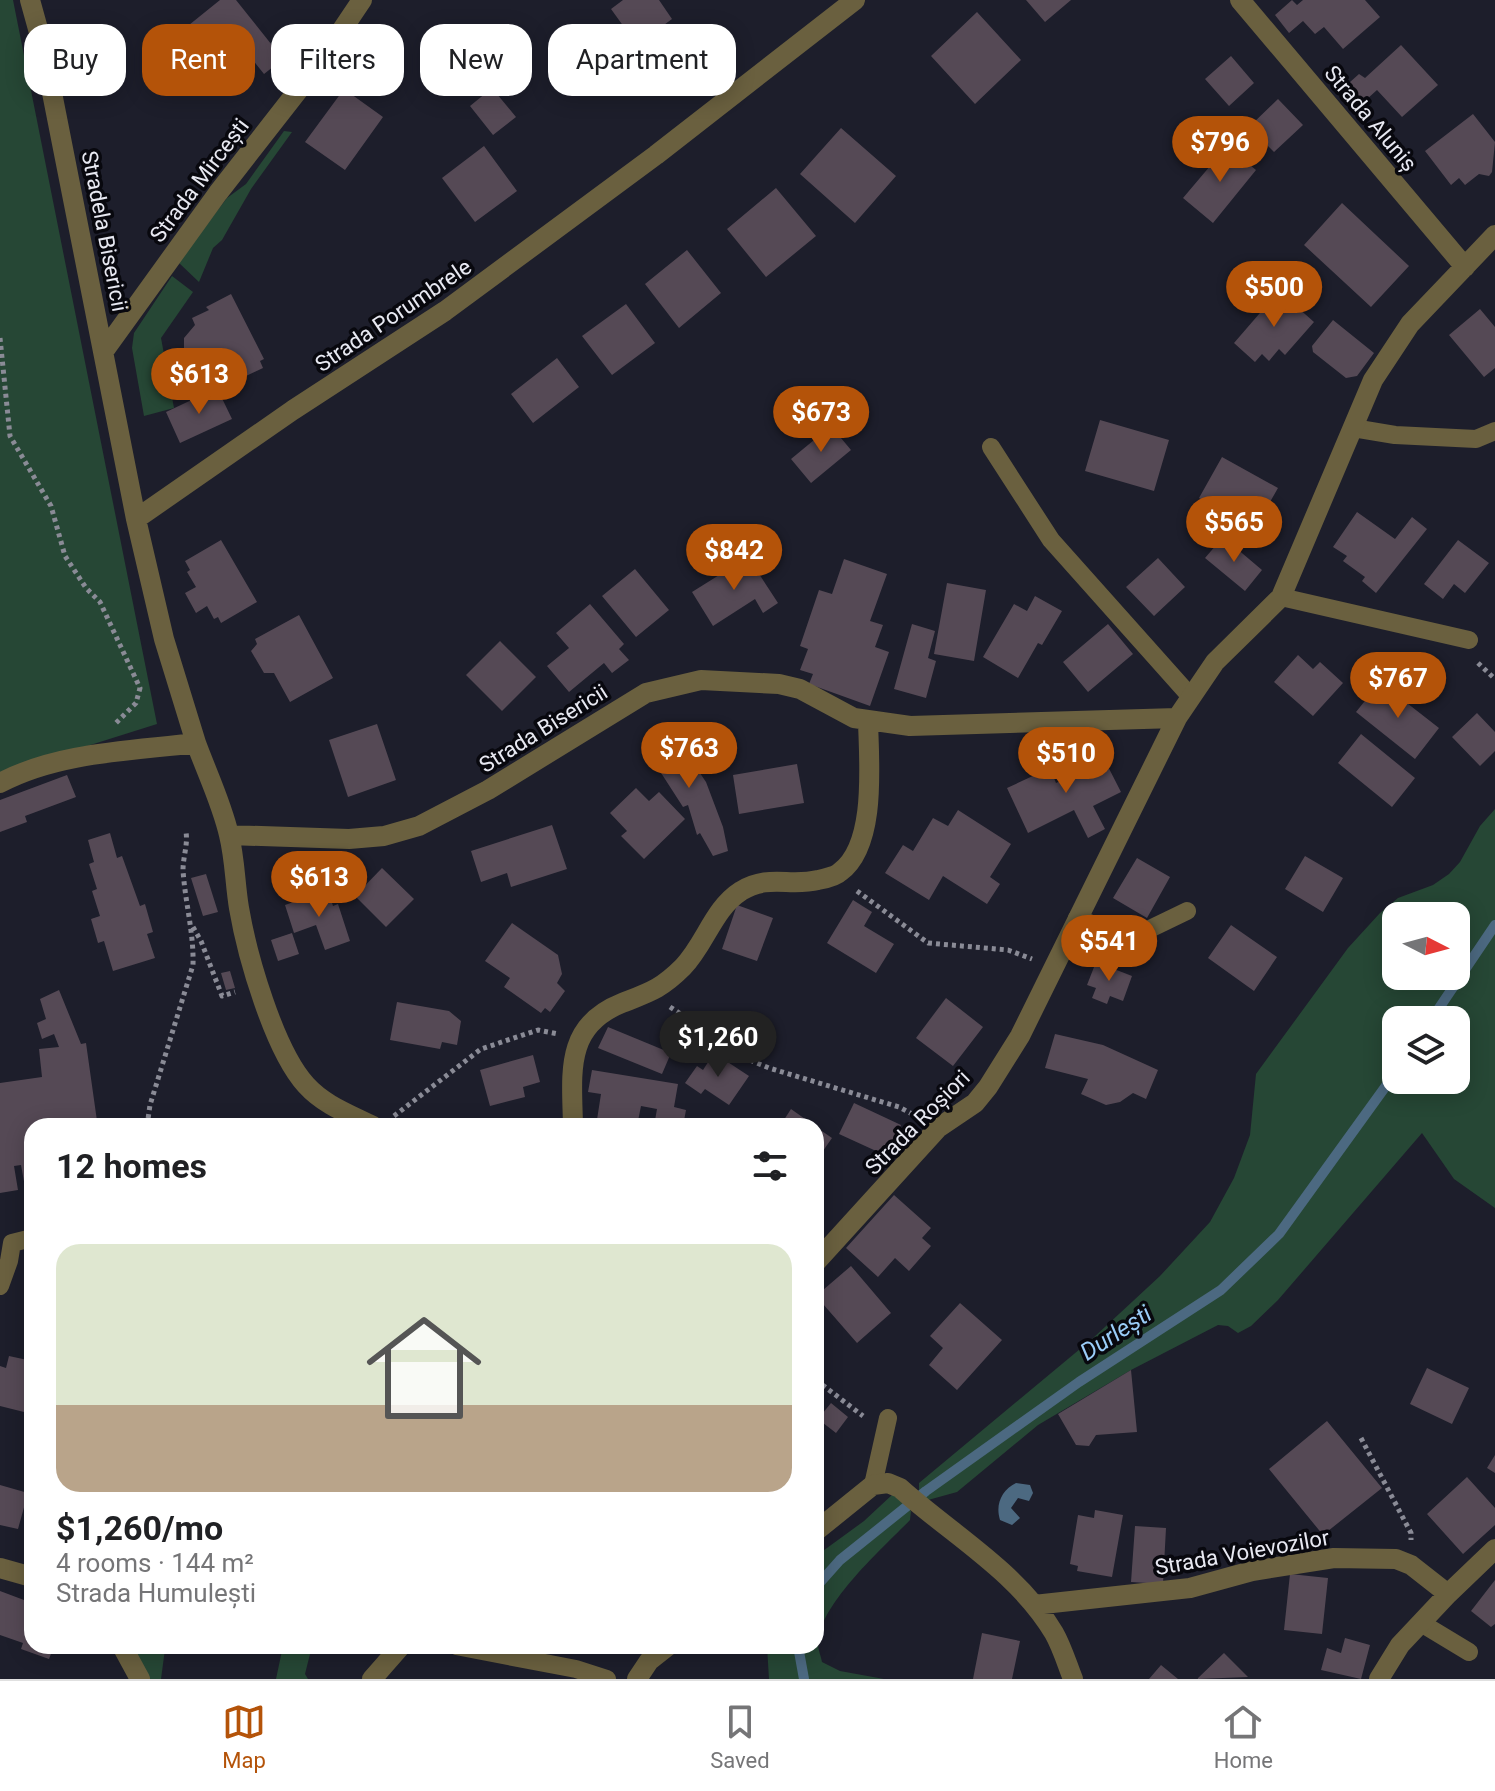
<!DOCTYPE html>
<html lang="en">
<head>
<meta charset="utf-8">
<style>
	body { margin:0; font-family:Roboto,sans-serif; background:#f2f2f2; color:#202124; height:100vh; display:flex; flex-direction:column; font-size:30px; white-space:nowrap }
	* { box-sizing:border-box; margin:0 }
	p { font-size:26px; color:#757577 }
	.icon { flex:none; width:44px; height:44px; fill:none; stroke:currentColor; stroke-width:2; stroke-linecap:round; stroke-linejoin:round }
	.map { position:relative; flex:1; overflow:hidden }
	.panel { position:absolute; left:24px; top:1118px; width:800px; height:536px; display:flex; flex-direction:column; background:#fff; border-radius:24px; box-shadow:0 4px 20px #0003 }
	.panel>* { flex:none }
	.top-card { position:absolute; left:24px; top:24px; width:800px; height:72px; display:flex; gap:16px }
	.needle { width:52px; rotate:96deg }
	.buttons { position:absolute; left:1382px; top:902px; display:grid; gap:16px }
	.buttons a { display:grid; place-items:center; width:88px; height:88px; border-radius:16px; background:#fff; box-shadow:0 4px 20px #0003; font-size:40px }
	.price { position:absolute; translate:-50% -68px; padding:0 18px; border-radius:28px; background:#b45309; color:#fff; font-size:26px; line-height:52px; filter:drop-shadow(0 2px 4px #0008) }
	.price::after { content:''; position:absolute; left:50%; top:48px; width:24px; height:18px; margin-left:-12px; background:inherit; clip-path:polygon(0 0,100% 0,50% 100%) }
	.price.selected { background:#222; color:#fff }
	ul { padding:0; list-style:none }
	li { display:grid; align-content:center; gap:16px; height:424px; padding:0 32px }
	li+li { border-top:2px solid #e0e0e0 }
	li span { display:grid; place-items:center; height:248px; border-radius:24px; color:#555 }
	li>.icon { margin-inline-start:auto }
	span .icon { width:144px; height:144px; fill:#fffc; stroke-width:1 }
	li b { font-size:34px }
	h2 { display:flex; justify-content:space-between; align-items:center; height:96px; padding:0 32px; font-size:34px }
	.chip { padding:0 28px; border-radius:24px; background:#fff; box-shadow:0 4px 20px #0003; font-size:28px; line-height:72px }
	.chip.selected { background:#b45309; color:#fff }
	.dock { display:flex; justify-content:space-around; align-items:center; height:112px; border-top:2px solid #e0e0e0; background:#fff; font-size:22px; color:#757577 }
	.dock a { display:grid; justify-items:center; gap:4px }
	.dock .selected { color:#b45309 }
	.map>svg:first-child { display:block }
</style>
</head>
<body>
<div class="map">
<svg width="1495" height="1679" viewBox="0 0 1495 1679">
	<rect width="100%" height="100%" fill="#1d1e2b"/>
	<path fill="#264735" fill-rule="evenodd" d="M0 0H13L157 724 11 770 0 776Z
		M284 131 292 132 251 189 222 240 213 248 199 282 178 262 227 198 246 184Z
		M172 276 193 292 161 338 174 408 144 416 132 348 134 333Z
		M1495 809V1208L1454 1179 1422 1133 1278 1300 1251 1326 1238 1333 1228 1326 1218 1325 1131 1370 1038 1425 957 1492 928 1500 919 1492V1483L1092 1339 1160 1276 1210 1222 1234 1178 1250 1135 1256 1074 1348 948 1380 913 1398 898 1433 885 1449 874 1460 862 1480 826ZM1396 916H1456V976H1396ZM1396 1020H1456V1080H1396Z
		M893 1494 911 1511 910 1520C884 1547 818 1605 818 1644 818 1650 821 1656 822 1662L840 1671 884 1679H769L767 1646H816V1556L864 1521Z
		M130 1646H163L165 1649 161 1679H147Z
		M283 1646H312L305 1674 308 1679H276Z"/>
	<path fill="#4c6981" d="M1016 1483 1030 1485 1033 1493 1029 1501 1018 1498 1011 1508 1020 1518 1012 1525 1000 1520C995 1504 1002 1490 1016 1483Z"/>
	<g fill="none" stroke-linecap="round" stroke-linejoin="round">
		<path stroke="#4c6981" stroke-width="10" d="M1431 1020 1495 925
			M816 1587 840 1560 926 1491 1079 1382 1221 1290 1279 1234 1396 1072
			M798 1646 804 1679"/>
	</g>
	<path fill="#554955" d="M220 0H236L283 59 264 74 240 44 223 58 211 42 204 49 193 46 186 38 189 25Z
		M623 0H659L672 19 637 45 611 9Z
		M1026 0H1071L1045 22Z
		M1292 0 1297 5 1303 0H1365L1380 17 1343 49 1324 27 1315 34 1303 21 1289 33 1275 15Z
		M977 12 1021 60 975 104 931 56Z
		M1401 45 1438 85 1402 117 1377 90 1356 109 1340 91 1359 74 1365 78Z
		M1231 56 1254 83 1229 106 1205 79Z
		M492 88 516 117 493 135 470 106Z
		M344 89 383 117 345 170 305 142Z
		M1278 99 1303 125 1274 152 1249 127Z
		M1473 114 1495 142 1492 172 1489 176 1479 174 1465 185 1459 178 1451 185 1425 151Z
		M841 128 896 176 855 223 800 174Z
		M484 146 517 191 475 222 442 178Z
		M1227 146 1256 170 1213 223 1183 198Z
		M776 188 816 236 766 277 727 229Z
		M1342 203 1409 266 1371 307 1304 245Z
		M687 250 721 293 679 328 645 284Z
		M1279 291 1314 322 1285 355 1279 349 1269 361 1262 354 1255 362 1234 343Z
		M231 294 264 359 260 361 263 368 246 376 242 368 217 381 206 359 192 366 184 351V338L195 325 192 318 209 310 206 307Z
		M626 304 655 343 612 375 582 336Z
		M1480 309 1495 327V368L1484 377 1449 335Z
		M1333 320 1374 353 1357 376 1346 378 1313 352 1312 346Z
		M557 358 579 387 533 423 511 394Z
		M217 388 232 419 180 443 166 412Z
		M1100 420 1169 440 1154 491 1085 471Z
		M831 426 851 450 811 483 791 459Z
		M1222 457 1278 488 1261 518 1255 515 1248 526 1199 498Z
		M1357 512 1395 539 1412 517 1427 529 1376 593 1362 581 1365 577 1343 561 1347 556 1333 547Z
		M1223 537 1262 570 1245 591 1205 558Z
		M221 540 257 602 221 623 218 617 214 619 207 606 196 613 185 593 196 587 187 572 190 570 185 561Z
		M1458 540 1489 563 1465 593 1454 584 1443 599 1424 584Z
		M748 557 778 603 763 613 755 599 713 626 692 592Z
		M1158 558 1185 587 1154 616 1126 587Z
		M844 559 887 574 870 621 883 625 875 647 889 652 870 706 809 684 813 674 800 670 808 649 800 646 819 590 832 594Z
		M635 569 669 610 636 637 602 596Z
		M947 583 986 590 974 661 934 654Z
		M1035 596 1062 611 1042 645 1038 643 1018 678 983 657 1014 604 1027 611Z
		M590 604 624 644 619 649 629 660 612 673 604 663 569 692 547 666 569 648 556 633Z
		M299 615 333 678 290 702 274 673H264L251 651 257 644 255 639Z
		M912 624 935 631 928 658 936 661 926 698 894 689Z
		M1108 624 1133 654 1088 692 1063 662Z
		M500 641 536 677 502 711 466 675Z
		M1298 655 1313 669 1320 662 1343 683 1313 716 1274 682Z
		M1380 682 1439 728 1415 759 1356 712Z
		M1477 713 1495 732V751L1480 766 1452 737Z
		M377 724 396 780 348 797 329 740Z
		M671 730 706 782 723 827 728 851 713 856 700 833 697 835 688 805 683 807 645 748Z
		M1361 734 1415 778 1392 807 1338 763Z
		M1099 749 1121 792 1093 806 1105 829 1088 838 1074 810 1028 833 1007 788 1050 768 1056 783 1075 774 1070 764Z
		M797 764 804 803 739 814 733 775Z
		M67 775 76 797 25 816 27 822 0 832V800Z
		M636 788 649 801 659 792 685 819 644 859 621 836 627 831 610 813Z
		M958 810 1011 844 990 877 1000 884 987 904 943 876 929 900 885 873 903 845 913 851 933 818 948 826Z
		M552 825 567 869 511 887 507 873 481 882 471 851Z
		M110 833 117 858 122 856 140 906 145 904 153 932 147 934 155 958 113 971 104 941 98 943 91 919 100 916 92 891 97 889 89 864 94 862 88 840Z
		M1305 856 1343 878 1323 912 1285 889Z
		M1137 858 1170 877 1147 918 1113 898Z
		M382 868 414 899 386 927 355 896Z
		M206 874 218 912 203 916 191 878Z
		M328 890 333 906 338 904 350 941 325 950 316 925 294 933 285 905Z
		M853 900 872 912 864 926 894 944 876 973 827 943Z
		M737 905 773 918 757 961 722 949Z
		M512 923 558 955 562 974 557 983 565 991 550 1012 545 1008 541 1013 504 987 510 978 485 961Z
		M1231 925 1277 957 1254 991 1208 958Z
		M292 933 299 954 278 961 271 940Z
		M1096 962 1132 976 1123 1001 1110 996 1107 1004 1092 998 1096 988 1087 985Z
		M230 971 235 988 226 990 221 973Z
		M59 990 81 1044 86 1043 97 1121 56 1126 55 1119 40 1121 41 1126H32V1186L25 1187 21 1165 14 1166 18 1190 0 1193V1083L42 1077 39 1049 59 1047 54 1034 42 1039 37 1023 46 1019 40 999Z
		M946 998 983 1027 953 1066 916 1038Z
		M397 1002 449 1011 461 1021 457 1045 442 1042 440 1049 390 1040Z
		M608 1027 671 1053 662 1074 598 1048Z
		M1055 1034 1103 1045 1158 1070 1146 1099 1133 1093 1120 1102 1106 1105 1081 1094 1088 1079 1045 1068Z
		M714 1053 749 1076 729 1105 705 1089 701 1094 685 1083 697 1066 703 1070Z
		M533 1055 540 1082 523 1087 525 1097 490 1106 480 1070Z
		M592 1070 678 1084 674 1107 686 1110 683 1126H654L657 1109 641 1106 637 1126H596L601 1094 588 1092Z
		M854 1103 901 1125 887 1156 839 1134Z
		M791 1109 815 1126H780Z
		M816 1127 832 1138 816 1161Z
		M894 1195 931 1228 922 1238 931 1246 909 1271 895 1258 878 1277 846 1248Z
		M851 1266 891 1313 857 1343 816 1296Z
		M960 1303 1002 1340 957 1390 929 1365 943 1348 930 1336Z
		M9 1356 32 1361V1378L24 1412 0 1406V1366L6 1368Z
		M1427 1368 1469 1388 1452 1424 1410 1404Z
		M1131 1370 1137 1432 1096 1435 1089 1446 1076 1445 1058 1414Z
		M831 1403 848 1417 836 1433 818 1419Z
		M1327 1421 1382 1488 1323 1535 1269 1469Z
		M1495 1455V1473L1487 1468Z
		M1467 1477 1495 1508V1525L1463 1554 1427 1514Z
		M0 1485 28 1493 18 1529 0 1525Z
		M1095 1510 1123 1515 1112 1577 1077 1571 1078 1566 1070 1564 1078 1515 1094 1518Z
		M1135 1526 1166 1528 1163 1584 1131 1582Z
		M1290 1574 1328 1578 1322 1634 1284 1630Z
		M1495 1580V1624L1491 1627 1471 1611Z
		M0 1591 32 1603V1646H54L49 1659 21 1649 23 1643 0 1635Z
		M982 1633 1020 1641 1012 1679H973Z
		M1345 1638 1370 1645 1361 1679 1321 1670 1327 1648 1341 1653Z
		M1224 1653 1248 1677 1197 1679Z
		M1161 1665 1178 1679H1149Z"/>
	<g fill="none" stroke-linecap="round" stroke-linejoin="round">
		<path stroke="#8a8b96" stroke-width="5" stroke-dasharray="4 4" stroke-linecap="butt" d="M0 338 10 436 51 506 65 556 86 588 100 602 140 688 136 703 114 725
			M1478 663 1495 679
			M857 891 928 943 1008 950 1032 959
			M193 927 201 941 222 996 235 992
			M670 1007 752 1061 769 1068 899 1107 914 1115
			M394 1116 481 1049 538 1030 558 1034
			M147 1126 150 1105 193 965C194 933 185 902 183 870 183 857 188 845 186 832
			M816 1380 863 1416
			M1361 1438 1411 1533V1540"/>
		<path stroke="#6a603f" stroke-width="18" d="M1353 428 1395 435 1476 439 1495 431
			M991 447 1051 540 1191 697
			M1281 597 1469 640
			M1077 918 1129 939 1187 911
			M0 1286 9 1261 12 1243 32 1238
			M873 1485 888 1418
			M1421 1623 1469 1652
			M456 1646 576 1669 607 1679"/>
		<path stroke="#6a603f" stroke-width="20" d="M30 0 43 47 136 519
			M1240 0 1465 267
			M104 351 218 193 321 61 362 0
			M196 743 164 639 136 519 293 410 445 311 656 155 855 0
			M0 783C58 752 132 751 196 743 207 773 222 804 229 835 235 859 235 884 239 908 247 955 274 1050 306 1085 324 1105 349 1114 373 1126
			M229 835 349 839 384 836 419 826 488 790 646 693 701 680 779 684 800 689 854 718 910 726 1177 718
			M573 1126C572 1073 564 1026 622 1003 650 992 661 989 683 967 706 943 713 909 741 891 769 874 789 887 818 880 824 879 836 876 840 872 877 845 869 762 868 721
			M816 1262 938 1128 975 1103 988 1087 1020 1036 1177 718 1215 662 1281 597 1373 380 1410 324 1495 235
			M816 1531 873 1485 888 1483 900 1488C951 1534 1018 1572 1054 1633 1062 1647 1067 1664 1073 1679
			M0 1568 32 1577
			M1034 1605 1190 1588 1252 1571 1334 1558 1396 1559 1411 1565 1448 1594
			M122 1646 140 1679
			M372 1679 401 1646
			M637 1679 649 1661 668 1646
			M1379 1679 1400 1645 1448 1594 1495 1549"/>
	</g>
	<g text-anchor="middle" stroke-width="7" stroke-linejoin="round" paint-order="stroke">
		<g font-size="22" fill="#e8e9f2" stroke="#08080e">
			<text transform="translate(1371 118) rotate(50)" y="8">Strada Aluniș</text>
			<text transform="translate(199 180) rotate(-53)" y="8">Strada Mircești</text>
			<text transform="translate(105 231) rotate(79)" y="8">Stradela Bisericii</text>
			<text transform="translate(393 315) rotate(-34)" y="8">Strada Porumbrele</text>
			<text transform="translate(543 728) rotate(-32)" y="8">Strada Bisericii</text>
			<text transform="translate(917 1122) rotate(-45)" y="8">Strada Roșiori</text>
			<text transform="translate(1242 1552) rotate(-10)" y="8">Strada Voievozilor</text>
		</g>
		<g font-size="24" font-style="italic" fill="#9acdf8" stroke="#08080e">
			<text transform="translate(1116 1333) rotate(-33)" y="8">Durlești</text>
		</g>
	</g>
</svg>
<div class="buttons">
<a><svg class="needle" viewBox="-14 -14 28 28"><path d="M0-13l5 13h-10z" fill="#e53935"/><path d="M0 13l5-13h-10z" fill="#757577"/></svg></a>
<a><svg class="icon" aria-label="layers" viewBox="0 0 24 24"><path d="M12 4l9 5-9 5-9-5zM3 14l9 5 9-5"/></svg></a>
</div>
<b class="price" style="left:1220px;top:184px">$796</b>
<b class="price" style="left:1274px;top:329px">$500</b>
<b class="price" style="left:199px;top:416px">$613</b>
<b class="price" style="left:821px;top:454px">$673</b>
<b class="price" style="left:1234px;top:564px">$565</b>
<b class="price" style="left:734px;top:592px">$842</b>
<b class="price" style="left:1398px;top:720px">$767</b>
<b class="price" style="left:689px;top:790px">$763</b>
<b class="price" style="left:1066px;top:795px">$510</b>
<b class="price" style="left:319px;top:919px">$613</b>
<b class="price" style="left:1109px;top:983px">$541</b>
<b class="price selected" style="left:718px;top:1079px">$1,260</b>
<div class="top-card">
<a class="chip">Buy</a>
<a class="chip selected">Rent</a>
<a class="chip">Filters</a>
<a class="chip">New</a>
<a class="chip">Apartment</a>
</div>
<section class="panel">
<h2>12 homes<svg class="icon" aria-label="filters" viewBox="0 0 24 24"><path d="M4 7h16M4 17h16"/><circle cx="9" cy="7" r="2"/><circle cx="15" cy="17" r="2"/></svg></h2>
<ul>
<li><span style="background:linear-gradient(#dfe7d0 65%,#b9a48a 0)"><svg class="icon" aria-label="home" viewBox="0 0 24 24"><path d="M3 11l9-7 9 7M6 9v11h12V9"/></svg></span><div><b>$1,260/mo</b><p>4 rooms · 144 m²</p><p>Strada Humulești</p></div></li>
</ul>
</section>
</div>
<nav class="dock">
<a class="selected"><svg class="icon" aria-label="map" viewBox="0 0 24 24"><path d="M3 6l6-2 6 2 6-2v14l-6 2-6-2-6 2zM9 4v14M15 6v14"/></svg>Map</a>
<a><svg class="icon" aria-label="saved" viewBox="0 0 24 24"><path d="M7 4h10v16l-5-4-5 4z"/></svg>Saved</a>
<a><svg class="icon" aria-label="home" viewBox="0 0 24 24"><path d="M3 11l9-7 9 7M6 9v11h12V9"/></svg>Home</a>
</nav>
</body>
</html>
